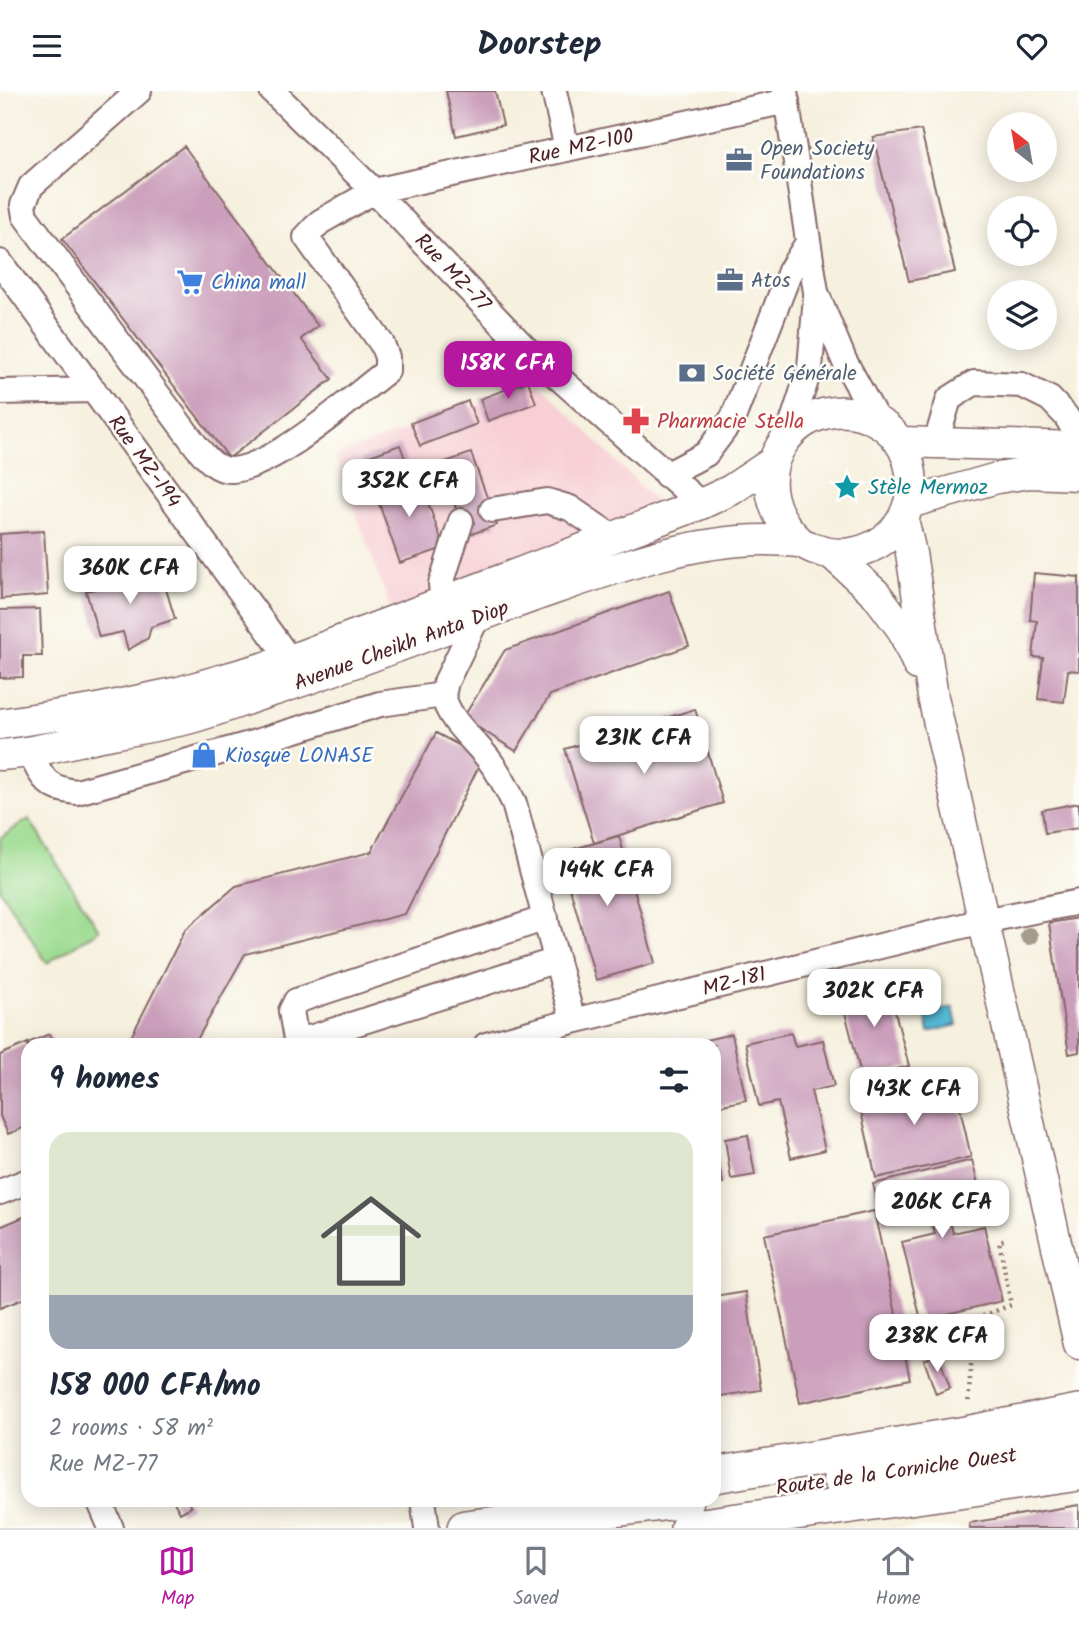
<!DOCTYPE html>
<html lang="en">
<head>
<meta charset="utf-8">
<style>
	body { margin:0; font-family:Kalam,sans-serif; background:#f2f2f3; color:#1f2937; height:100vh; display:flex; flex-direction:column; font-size:26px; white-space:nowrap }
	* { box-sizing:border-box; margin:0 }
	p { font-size:23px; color:#747a83 }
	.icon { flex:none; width:38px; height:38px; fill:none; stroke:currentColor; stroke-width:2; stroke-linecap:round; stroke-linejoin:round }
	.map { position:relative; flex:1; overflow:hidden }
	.panel { position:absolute; left:21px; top:947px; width:700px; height:469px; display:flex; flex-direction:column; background:#fff; border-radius:21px; box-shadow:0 4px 18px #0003 }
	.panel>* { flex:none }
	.needle { width:46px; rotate:329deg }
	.controls { position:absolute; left:987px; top:21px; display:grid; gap:14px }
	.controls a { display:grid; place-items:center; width:70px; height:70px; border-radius:50%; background:#fff; box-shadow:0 4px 18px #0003; font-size:35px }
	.price { position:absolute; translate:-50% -60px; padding:0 16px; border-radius:14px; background:#fff; color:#222; font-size:23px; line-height:46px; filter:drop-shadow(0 2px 4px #0008) }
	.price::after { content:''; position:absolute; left:50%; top:42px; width:21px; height:16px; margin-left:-10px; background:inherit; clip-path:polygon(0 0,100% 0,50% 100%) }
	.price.selected { background:#b5179e; color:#fff }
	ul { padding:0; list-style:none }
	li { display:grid; align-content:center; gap:14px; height:371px; padding:0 28px }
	li span { display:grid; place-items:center; height:217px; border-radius:21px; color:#555 }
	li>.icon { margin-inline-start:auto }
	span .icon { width:126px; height:126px; fill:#fffc; stroke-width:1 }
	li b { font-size:30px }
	h2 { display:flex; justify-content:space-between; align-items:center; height:84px; padding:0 28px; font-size:30px }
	header { display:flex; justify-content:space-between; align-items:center; height:91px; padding:0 28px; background:#fff; font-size:32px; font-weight:600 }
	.tabs { display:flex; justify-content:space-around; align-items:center; height:98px; border-top:2px solid #e0e1e3; background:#fff; font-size:19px; color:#747a83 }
	.tabs a { display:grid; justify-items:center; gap:4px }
	.tabs .selected { color:#b5179e }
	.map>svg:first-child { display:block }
</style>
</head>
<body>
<header><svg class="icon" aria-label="menu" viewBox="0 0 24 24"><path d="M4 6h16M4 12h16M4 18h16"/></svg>Doorstep<svg class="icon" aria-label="heart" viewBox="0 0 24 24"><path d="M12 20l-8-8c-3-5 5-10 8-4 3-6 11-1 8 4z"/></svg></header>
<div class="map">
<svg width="1079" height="1437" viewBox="0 0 1079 1437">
	<rect width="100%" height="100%" fill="#fdfcf7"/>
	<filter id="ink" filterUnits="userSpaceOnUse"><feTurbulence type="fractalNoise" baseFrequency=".0143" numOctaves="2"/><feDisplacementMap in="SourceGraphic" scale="14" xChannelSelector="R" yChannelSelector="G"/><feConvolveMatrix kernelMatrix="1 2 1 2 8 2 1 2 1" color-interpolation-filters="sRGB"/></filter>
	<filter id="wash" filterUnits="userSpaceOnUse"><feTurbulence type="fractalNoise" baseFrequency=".00686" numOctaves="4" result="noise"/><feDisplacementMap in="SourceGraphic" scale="28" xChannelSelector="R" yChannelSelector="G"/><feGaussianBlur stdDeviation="1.57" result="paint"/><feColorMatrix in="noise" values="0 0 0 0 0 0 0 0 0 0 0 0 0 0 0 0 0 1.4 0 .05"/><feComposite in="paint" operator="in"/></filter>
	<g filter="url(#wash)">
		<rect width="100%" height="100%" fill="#f6f0de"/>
		<path fill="#f7cfd5" d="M539 292 663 418 394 527 335 365Z"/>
		<path fill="#9cdb90" stroke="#737d5e" stroke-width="2" d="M29 728 99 839 47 872 0 799V747Z"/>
		<path fill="#57b8d5" stroke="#506c80" stroke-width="2" d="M953 916 957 934 929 941 925 923Z"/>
		<g id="blocks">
			<path fill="#cb9fbb" d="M446 0H495L503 34 456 45Z
				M921 39 955 181 909 190 873 46Z
				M184 55 318 235 301 248 332 288 229 367 62 148Z
				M528 290 536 312 488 330 480 308Z
				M468 310 477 333 420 355 411 332Z
				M400 354 409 379 370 394 361 368Z
				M471 362 497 434 466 445 440 373Z
				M418 383 444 457 400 472 374 398Z
				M44 440 48 504 1 508 0 443Z
				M143 477 150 487 163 488 175 528 151 536 148 547 128 559 123 541 99 546 86 500 105 496 103 488Z
				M1034 482 1079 486V580L1068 579 1064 611 1038 608 1043 567 1033 566 1037 530 1030 529Z
				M669 500 689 555 550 604 516 660 463 627 505 559Z
				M40 518 42 565H23V586L0 587V519Z
				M695 618 723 712 594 752 565 658Z
				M436 642 483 667 405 823 245 863 194 954H127L185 839 236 795 371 761Z
				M1079 712V737L1045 742 1042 719Z
				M619 745 655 872 596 889 560 762Z
				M1079 827V961L1069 963 1049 832Z
				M887 890 909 975 862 987 840 902Z
				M791 942 795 955 823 949 834 995 811 1000 825 1059 791 1067 778 1011 759 1015 745 952Z
				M49 943 54 954H28V1035L8 1043 0 1025V964Z
				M732 943 746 1009 714 1016V954L688 953Z
				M953 986 971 1066 876 1087 858 1007Z
				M748 1044 755 1084 731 1088 725 1048Z
				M714 1056 723 1092 714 1094Z
				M972 1069 982 1109 947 1118 953 1142 984 1135 1002 1210 921 1229 902 1151 935 1143 930 1122 883 1133 873 1093Z
				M874 1120 910 1288 800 1312 764 1144Z
				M28 1124V1206L0 1217V1136Z
				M746 1201 761 1299 714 1306V1206Z
				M938 1263 950 1297 936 1303 924 1269Z
				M173 1409H187L191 1416 180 1422Z
				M1079 1414V1437H970L969 1432Z"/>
		</g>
	</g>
	<g filter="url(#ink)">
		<use href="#blocks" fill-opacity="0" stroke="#86686a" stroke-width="2"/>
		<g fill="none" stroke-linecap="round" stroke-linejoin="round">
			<g stroke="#86686a" stroke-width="28">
				<path id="minor" d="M139 0 31 95 23 114 25 125 197 356C206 366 216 380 232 379 276 376 351 307 387 280V266L382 253 306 146 320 131 374 100 787 10
					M272 0 374 100 524 256 701 413
					M554 0 567 58
					M785 0 816 201 844 269 878 331
					M0 171 290 569
					M0 301 94 299
					M788 345 810 277 816 205
					M936 351 949 308 974 292 1022 294 1050 308 1066 325 1079 347
					M666 384 706 363 733 327 790 180 807 153
					M492 419 547 410 570 417 614 447
					M443 512 441 493 461 430
					M443 604C449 631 474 648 490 670 500 683 507 697 514 712L573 930
					M29 660C42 686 45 698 77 701L253 652 380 613 443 604 446 591 477 527
					M297 951 557 869
					M297 954 291 920 296 910 546 827
					M486 954 573 930 983 830 1079 811
					M0 1101 28 1090
					M99 1409 111 1437
					M423 1409 427 1437"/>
			</g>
			<g stroke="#86686a" stroke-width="33">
				<path id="major" d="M900 351 1079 356
					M909 412 997 387 1030 382 1079 384
					M903 428 911 462 933 606 1079 1253
					M832 463 876 503 902 538 918 574
					M0 633 98 618 179 601 290 569 701 413 731 399 773 371
					M0 664C34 662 68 652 101 645 128 640 156 635 183 629 212 622 240 610 269 601 399 559 525 503 657 465 701 453 752 445 797 451 804 452 809 456 815 458 835 466 858 464 877 453 923 428 923 357 878 331 805 289 727 384 800 451"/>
			</g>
			<g stroke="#86686a" stroke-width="38">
				<path id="highway" d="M714 1384 966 1343 1079 1321
					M840 1387 1079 1355
					M465 1437 686 1409
					M688 1437 1079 1382"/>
			</g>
			<path stroke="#86686a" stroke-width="4.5" stroke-dasharray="2 5" stroke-linecap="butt" d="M965 1232 972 1261 968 1314
				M915 1241 965 1232 1011 1214 999 1150 1008 1148"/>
			<use href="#minor" stroke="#fff" stroke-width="24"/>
			<use href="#major" stroke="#fff" stroke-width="30"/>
			<use href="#highway" stroke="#fff" stroke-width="35"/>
		</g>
		<circle fill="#a59c8c" cx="1029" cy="845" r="9"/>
	</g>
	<defs>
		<g id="office-bare" transform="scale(2.1)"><path d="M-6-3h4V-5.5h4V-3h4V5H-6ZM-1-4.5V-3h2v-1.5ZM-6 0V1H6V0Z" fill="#5c6f8a" stroke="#fdfcf7" stroke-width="2.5" paint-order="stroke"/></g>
		<g id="supermarket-bare" transform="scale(2.1)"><path d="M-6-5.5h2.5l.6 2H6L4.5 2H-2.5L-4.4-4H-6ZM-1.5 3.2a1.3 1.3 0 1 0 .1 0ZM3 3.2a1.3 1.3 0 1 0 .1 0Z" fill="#3f7fe0" stroke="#fdfcf7" stroke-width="2.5" paint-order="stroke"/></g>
		<g id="bank-bare" transform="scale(2.1)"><path d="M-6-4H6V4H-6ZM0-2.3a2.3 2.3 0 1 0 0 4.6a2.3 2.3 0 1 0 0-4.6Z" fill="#5c6f8a" stroke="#fdfcf7" stroke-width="2.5" paint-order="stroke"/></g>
		<g id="pharmacy-bare" transform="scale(2.1)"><path d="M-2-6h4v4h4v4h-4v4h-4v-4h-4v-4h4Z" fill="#e0444e" stroke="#fdfcf7" stroke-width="2.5" paint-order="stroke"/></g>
		<g id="sight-bare" transform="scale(2.1)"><path d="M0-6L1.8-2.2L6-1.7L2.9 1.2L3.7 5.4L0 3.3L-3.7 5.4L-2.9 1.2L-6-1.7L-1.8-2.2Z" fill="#0f9aa8" stroke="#fdfcf7" stroke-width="2.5" paint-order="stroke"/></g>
		<g id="shop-bare" transform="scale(2.1)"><path d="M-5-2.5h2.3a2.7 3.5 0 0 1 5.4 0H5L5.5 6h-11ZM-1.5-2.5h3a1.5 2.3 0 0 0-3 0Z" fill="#3f7fe0" stroke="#fdfcf7" stroke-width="2.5" paint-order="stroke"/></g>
	</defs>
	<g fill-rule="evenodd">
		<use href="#office-bare" x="739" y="69"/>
		<use href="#office-bare" x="730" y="189"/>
		<use href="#supermarket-bare" x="190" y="191"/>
		<use href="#bank-bare" x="692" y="282"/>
		<use href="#pharmacy-bare" x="636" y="330"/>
		<use href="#sight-bare" x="847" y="396"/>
		<use href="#shop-bare" x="204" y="664"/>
	</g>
	<g text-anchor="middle" stroke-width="5" stroke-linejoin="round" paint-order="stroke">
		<g font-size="21" fill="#4a1f2b" stroke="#fdfcf7">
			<text transform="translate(581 55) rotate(-12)" y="7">Rue MZ-100</text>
			<text transform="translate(453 181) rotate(46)" y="7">Rue MZ-77</text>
			<text transform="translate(145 370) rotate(54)" y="7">Rue MZ-194</text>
			<text transform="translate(401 554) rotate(-20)" y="7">Avenue Cheikh Anta Diop</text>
			<text transform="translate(734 890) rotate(-14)" y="7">MZ-181</text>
			<text transform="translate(896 1380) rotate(-8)" y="7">Route de la Corniche Ouest</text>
		</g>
		<g font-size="21" fill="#4e5e75" stroke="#fdfcf7" text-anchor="start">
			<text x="760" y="64">Open Society<tspan x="760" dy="24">Foundations</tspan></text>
			<text x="751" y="196">Atos</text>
			<text x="713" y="289">Société Générale</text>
		</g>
		<g font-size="21" fill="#366cbe" stroke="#fdfcf7" text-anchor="start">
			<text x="211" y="198">China mall</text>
			<text x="225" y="671">Kiosque LONASE</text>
		</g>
		<g font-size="21" fill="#be3a42" stroke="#fdfcf7" text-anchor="start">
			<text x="657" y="337">Pharmacie Stella</text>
		</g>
		<g font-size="21" fill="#0d838f" stroke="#fdfcf7" text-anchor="start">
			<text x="868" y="403">Stèle Mermoz</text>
		</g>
	</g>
</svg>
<div class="controls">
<a><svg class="needle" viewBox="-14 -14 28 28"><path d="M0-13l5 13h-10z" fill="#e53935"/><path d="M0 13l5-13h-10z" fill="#747a83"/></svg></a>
<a><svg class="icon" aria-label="locate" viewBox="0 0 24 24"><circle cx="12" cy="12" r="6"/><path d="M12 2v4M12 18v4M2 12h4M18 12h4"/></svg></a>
<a><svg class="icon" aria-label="layers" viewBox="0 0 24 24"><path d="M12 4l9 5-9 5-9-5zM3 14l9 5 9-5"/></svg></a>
</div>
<b class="price selected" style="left:508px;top:310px">158K CFA</b>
<b class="price" style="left:409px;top:428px">352K CFA</b>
<b class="price" style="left:130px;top:515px">360K CFA</b>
<b class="price" style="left:644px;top:685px">231K CFA</b>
<b class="price" style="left:607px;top:817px">144K CFA</b>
<b class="price" style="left:874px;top:938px">302K CFA</b>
<b class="price" style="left:914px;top:1036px">143K CFA</b>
<b class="price" style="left:942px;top:1149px">206K CFA</b>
<b class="price" style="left:937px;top:1283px">238K CFA</b>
<section class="panel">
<h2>9 homes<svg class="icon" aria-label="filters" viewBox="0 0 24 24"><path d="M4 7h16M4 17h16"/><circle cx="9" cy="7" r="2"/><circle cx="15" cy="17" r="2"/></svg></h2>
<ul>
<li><span style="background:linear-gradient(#dfe7d0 75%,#9aa5b1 0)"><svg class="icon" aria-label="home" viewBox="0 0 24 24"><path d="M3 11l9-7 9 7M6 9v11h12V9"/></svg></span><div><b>158 000 CFA/mo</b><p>2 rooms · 58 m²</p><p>Rue MZ-77</p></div></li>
</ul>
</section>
</div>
<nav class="tabs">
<a class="selected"><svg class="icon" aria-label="map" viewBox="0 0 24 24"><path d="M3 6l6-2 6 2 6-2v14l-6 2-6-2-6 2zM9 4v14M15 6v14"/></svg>Map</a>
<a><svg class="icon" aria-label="saved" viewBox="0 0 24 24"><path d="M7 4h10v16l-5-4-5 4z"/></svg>Saved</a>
<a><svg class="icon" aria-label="home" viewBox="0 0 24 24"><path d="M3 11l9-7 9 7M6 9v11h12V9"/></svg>Home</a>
</nav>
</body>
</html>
